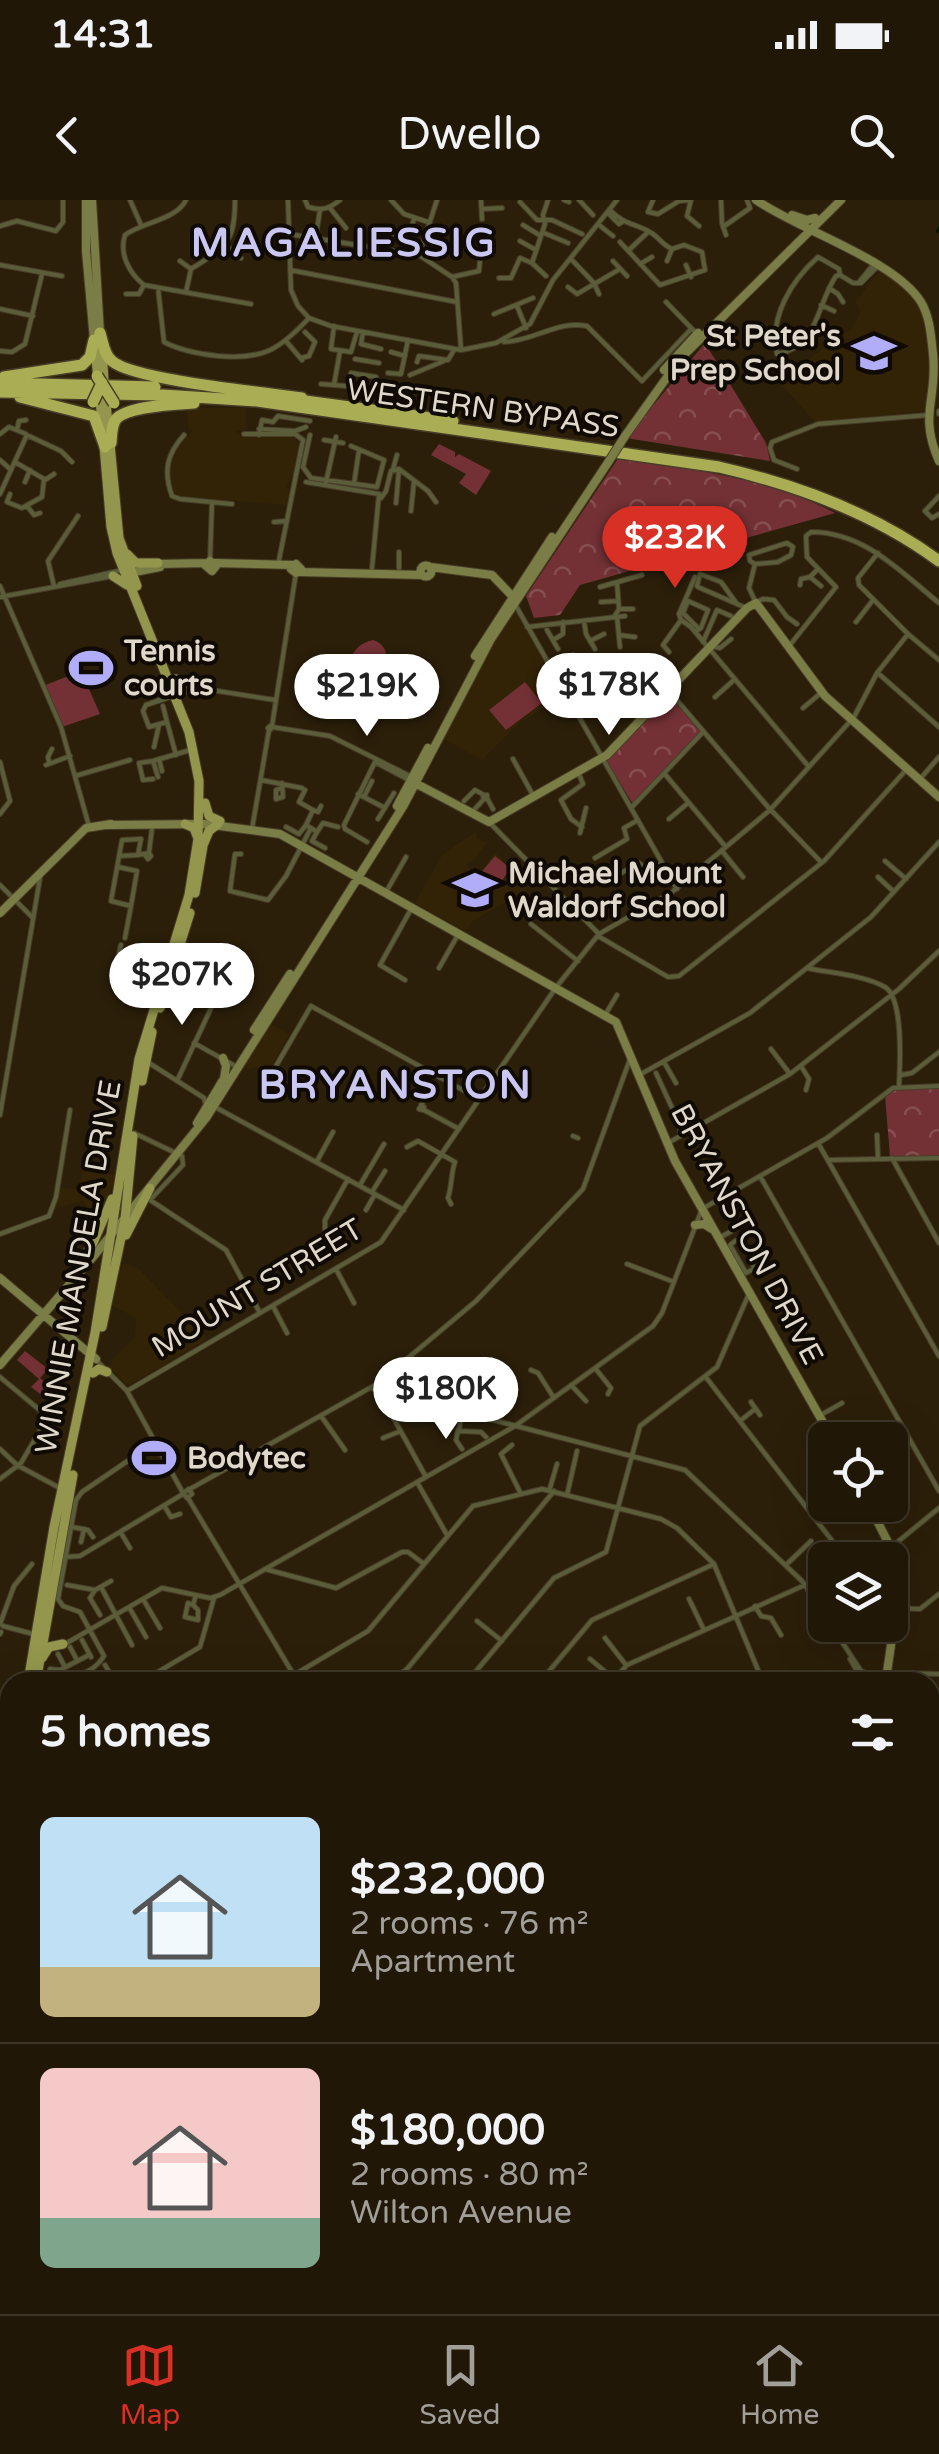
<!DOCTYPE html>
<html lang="en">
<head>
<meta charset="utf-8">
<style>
	body { margin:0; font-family:"Varela Round",sans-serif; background:#282011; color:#f1f3f6; height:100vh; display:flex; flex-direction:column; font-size:38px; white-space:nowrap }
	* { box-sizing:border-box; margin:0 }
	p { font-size:32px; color:#a29f9b }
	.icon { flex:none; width:55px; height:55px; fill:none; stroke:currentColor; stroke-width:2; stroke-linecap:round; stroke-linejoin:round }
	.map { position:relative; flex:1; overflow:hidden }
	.drawer { position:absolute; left:0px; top:1472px; width:940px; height:642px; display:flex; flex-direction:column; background:#201707; border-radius:30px 30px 0 0; box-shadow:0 10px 40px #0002,0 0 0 2px #3d3628 }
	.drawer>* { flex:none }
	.controls { position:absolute; left:808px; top:1222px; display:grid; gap:20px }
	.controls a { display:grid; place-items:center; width:100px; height:100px; border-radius:15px; background:#201707; box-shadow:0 10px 40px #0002,0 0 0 2px #3d3628; font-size:50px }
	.price { position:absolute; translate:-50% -85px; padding:0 22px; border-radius:35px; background:#fff; color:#222; font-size:32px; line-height:65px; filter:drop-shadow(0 2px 5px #0008) }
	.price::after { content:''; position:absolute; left:50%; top:60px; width:30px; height:22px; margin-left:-15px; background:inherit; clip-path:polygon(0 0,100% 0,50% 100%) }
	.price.active { background:#d93025; color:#fff }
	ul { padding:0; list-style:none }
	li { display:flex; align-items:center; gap:30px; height:250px; padding:0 40px }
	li+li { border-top:2px solid #3d3628 }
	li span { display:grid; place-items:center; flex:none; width:280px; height:200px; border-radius:15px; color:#555 }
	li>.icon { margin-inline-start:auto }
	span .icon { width:120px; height:120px; fill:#fffc; stroke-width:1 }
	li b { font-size:42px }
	h2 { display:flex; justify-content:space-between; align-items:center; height:120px; padding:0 40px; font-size:42px }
	.status { display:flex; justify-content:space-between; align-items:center; height:70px; padding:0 50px; background:#201707; direction:ltr }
	.status svg { height:28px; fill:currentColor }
	header { display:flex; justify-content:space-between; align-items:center; height:130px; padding:0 40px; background:#201707; font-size:45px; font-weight:600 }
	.dock { display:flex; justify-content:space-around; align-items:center; height:140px; border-top:2px solid #3d3628; background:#201707; font-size:28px; color:#a29f9b }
	.dock a { display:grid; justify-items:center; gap:5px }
	.dock .active { color:#d93025 }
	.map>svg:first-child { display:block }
</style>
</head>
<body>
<div class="status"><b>14:31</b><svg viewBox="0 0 49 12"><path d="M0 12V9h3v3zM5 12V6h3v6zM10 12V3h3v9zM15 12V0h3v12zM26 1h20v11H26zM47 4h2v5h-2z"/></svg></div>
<header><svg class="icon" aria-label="back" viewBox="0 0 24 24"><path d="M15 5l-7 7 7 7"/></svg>Dwello<svg class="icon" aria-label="search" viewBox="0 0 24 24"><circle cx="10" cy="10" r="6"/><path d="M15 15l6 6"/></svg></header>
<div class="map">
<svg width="939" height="2114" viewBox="0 0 939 2114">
	<defs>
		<pattern id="park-crowns" width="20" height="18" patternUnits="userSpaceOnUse" patternTransform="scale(2.5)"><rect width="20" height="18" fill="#733135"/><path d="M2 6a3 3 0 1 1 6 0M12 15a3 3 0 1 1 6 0" fill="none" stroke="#874e51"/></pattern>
	</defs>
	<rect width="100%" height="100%" fill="#2b1f09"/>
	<path fill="#332306" d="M881 70 909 91 923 112 931 170 925 211 816 223 778 181 852 128 861 111 855 102Z
		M190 208H246V230H236L235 233 245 237H294L300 248 295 272 286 287 290 293 287 305 176 296 167 273 178 247 193 231 188 228 187 209Z
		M517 411 562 496 520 522 482 560 444 539 495 439 512 413Z
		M475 632 478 639 487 643 474 660 466 664 473 671 480 673 495 652 511 669 518 660 542 681 471 722 467 729H462L415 703 442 655Z
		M269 823 289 834 269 872 253 867 249 869 242 865Z
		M82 969 116 975 97 1027 85 1017 86 1005 82 1000 55 1009 61 988 79 989Z
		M123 1063 138 1068 207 1139 127 1186 110 1168 112 1160 135 1137 136 1118 111 1105Z
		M0 1720 10 1721V1785L0 1783Z"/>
	<path fill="#733135" d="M439 244 455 252V257L459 254 491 271 476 295 459 283 466 274 431 255Z
		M373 440C392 446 388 467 377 479L363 483 351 474C347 456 356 444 373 440Z
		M81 471 100 514 62 527 43 486Z
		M525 482 542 503 506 530 489 510Z
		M495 656 510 668 497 689 487 693 474 681Z
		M25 1151 48 1169 40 1178 56 1191 48 1200 31 1187 39 1179 17 1160Z
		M97 2105H334L336 2114H99Z"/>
	<path fill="url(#park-crowns)" d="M705 143 766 243 770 261 626 238Z
		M619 257C691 270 770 278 835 313L580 385 560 415 534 418 526 396Z
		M670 497 703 533 633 604 606 560Z
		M898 888H939V956H890L885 896Z"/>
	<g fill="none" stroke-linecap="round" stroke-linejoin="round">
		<path stroke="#001700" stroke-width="2.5" d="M937 32 939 28
			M930 1515 939 1507
			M0 1933 10 1934
			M860 2105 864 2114"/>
		<g stroke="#483d28" stroke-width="6">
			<path id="street" d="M130 0 141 25
				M186 0C176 20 143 22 125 35 119 54 129 73 144 85L251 104
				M288 0 291 90 298 106 309 118 331 126 461 150 496 143 530 124 553 80 617 0
				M305 0 308 7C322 11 329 9 340 0
				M391 0 404 14 428 22
				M481 0 482 19
				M564 0 569 2
				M579 0 593 15
				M653 0 648 12 658 14 679 1 690 0
				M691 0 687 16 699 26
				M721 0 722 23 726 35
				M520 2 537 20H552L582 34
				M330 8 346 28
				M482 9 502 8
				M610 10C625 26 637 23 653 34 660 39 663 45 672 49L684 45 702 52 705 70 660 85 620 42
				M608 13 619 24 622 22
				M523 25 541 36
				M599 25 613 36
				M0 26 17 21 56 31 63 22V0
				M723 27 750 8 747 0
				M384 31 406 37 415 18
				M544 33 568 43
				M289 34 419 55 452 77 456 83 461 149
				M316 35 320 10
				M520 41 536 50
				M224 44 241 58
				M629 50 647 33
				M419 55 437 0
				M571 59 594 83 599 94
				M180 61 191 69
				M613 61 627 76
				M667 61 672 49
				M640 64 652 57
				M0 65 62 76
				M686 65 691 77
				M290 70 457 102
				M840 75 839 69 818 57C791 81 769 117 777 154 819 147 816 105 836 76L840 75 853 83H861L876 68
				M546 76 532 63 545 24 543 15 548 0
				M452 77 479 71 481 50
				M499 78H511L520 58 532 63
				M860 81 873 65
				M568 87 577 94 620 69
				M158 88 164 142C181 151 200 154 218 156 263 160 279 150 309 118
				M829 88 838 94 843 102
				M186 92 191 69C226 47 235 43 235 0
				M126 94H139L144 85
				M666 102 697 134
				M821 105 834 111
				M517 106 526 128
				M0 109 33 116
				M494 114 533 98
				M334 126 331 149 351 152 357 132
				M363 132 361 144 381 149
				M286 141 302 160
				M504 142C534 141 558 120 587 126L642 181 691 129
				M0 151 12 152 25 144 42 74
				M391 152 405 156
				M301 158 309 156 315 142 305 132
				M355 159 379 163
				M417 162 419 156 448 160 454 150
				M351 173 376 177
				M388 173 401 174 408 140
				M410 175 444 161
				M321 184 334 185 340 151
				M334 185 346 186
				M352 187 373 186
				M939 211V214
				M259 229 295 231 306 227
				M17 230 19 221 26 220
				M0 234 9 227 26 234
				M244 234H295L303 240 278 365
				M184 235C167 254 163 271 172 296L180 299 232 304
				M259 235 262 220 273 222 278 216 310 221
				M310 235 303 267 311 278 377 287 384 260 351 246
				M29 236 61 251 72 262
				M324 240 343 243
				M0 260 11 270
				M393 269 397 255
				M797 269 774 260 770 248 772 242 818 224 929 215
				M45 280 54 274
				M25 282 30 270
				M306 282 379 294 372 368
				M326 282 336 237
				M354 284 359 250
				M0 294 26 237
				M10 294 7 302 22 308 42 297 44 279 15 262
				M939 296 925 311 932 318 939 314
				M381 298 386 291 391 271 399 269 428 291 436 302
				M396 303 399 269
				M27 306 34 315 40 313
				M411 311 414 281
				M274 322 287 321
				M878 353 858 378 859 385 908 434 939 460
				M210 361 212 302
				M755 364 778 362 791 355 793 347 787 343 749 355 750 361 755 364 749 388 756 403
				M399 368V352
				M810 377 821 386
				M60 384 123 370
				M800 385 801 379 810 377 818 369
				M0 386 61 527 89 626
				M54 386 48 361 78 316
				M600 387 642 375
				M0 397 113 376
				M601 402 618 401
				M756 402 763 399 774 400 787 417 797 424
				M737 404 721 382 700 374 697 386 698 387 744 407
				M516 406 677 689
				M619 409H633
				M614 417 619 409 617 383
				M617 417 620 447
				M681 420 691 427 809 567
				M584 421 586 434 595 449
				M856 422 873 400
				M527 427 625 416
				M547 430 558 449
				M695 432 701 428 708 410 688 401 683 413 699 429
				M619 435 635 437
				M553 440 563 434V422
				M590 441 604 434
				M703 442 717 410 731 416
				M790 445 836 387 807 357 806 336 811 332C864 332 900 371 939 403
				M712 446 720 448 731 439
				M669 452 663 445 681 420 679 414 695 377
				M587 460 601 485
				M550 466 573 455
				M879 474 939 527
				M556 477 578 463
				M205 482V489H199L198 483Z
				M647 486 662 472
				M562 487 583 477
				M205 489 275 500
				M669 491 768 607 821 662
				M660 494 671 480
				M715 497 735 479
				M571 503 609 479 605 462 612 459 616 464
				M146 505 143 511 149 527 167 522 163 506
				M146 505 197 485
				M146 505 198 488
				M803 508 822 492
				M167 522 176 555
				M270 526 272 527 270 530 268 528Z
				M272 526 296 373
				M272 527 330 536 412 577
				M154 547 159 525
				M159 559 162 571
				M513 559 534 597
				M153 561 187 551
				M0 562 10 601 0 614
				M49 562 48 557 52 549
				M375 562 411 581
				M46 565 70 556
				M578 572 583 584 561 600 571 619 582 627
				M664 573 725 646
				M75 576 130 560
				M153 579 143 580 139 563 153 561 158 577
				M920 579 939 557
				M261 580 302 588
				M281 588 276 590V599L283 597 282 583
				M358 594 385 608
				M487 595V598L484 599 483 596Z
				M364 597 372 581
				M487 598 493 609
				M464 601 475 590 484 595
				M631 608 703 532
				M313 610 318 612 321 606
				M474 610 484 599
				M378 619 394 593
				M669 619 688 603
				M489 622 598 733
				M286 627 299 634 306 625
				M311 628 317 632 323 623 338 627
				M252 629 269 530
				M317 632 312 641 325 648
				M580 633 586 608
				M367 642 345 629 344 625 374 564
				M722 651 743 677
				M149 653 152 628
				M241 654H235L230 691 268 700 286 676 311 628 306 625 313 610 299 602 305 590
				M119 656 138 655
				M595 658 627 639 624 628 638 620
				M885 661 906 679
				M118 667 137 671 131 706
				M878 677 894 692
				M607 681 639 663 649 671 662 663
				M0 685 32 717
				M386 692 406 657
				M531 724 578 761
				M598 736 668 777 679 776 824 661 906 570
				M125 738 131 706 111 701 122 640 141 639 138 655 149 653 151 656 148 659 145 655
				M121 745 118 758 128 767 218 789
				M439 768 459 733
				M807 768C830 773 864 775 885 787 904 799 900 865 899 887
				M405 780 380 765 410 711
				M605 815 617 795
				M194 843 237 867
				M771 849 790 874
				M146 861 204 898 206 905
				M664 862 676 883
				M276 866 311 806 479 899
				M801 866 809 879 806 890
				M656 873 679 923 681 936
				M641 874 750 813 871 717 939 642
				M901 875 912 873 939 852
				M177 881 235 757
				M421 905 429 892
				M421 906 424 907 423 910 419 909Z
				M215 907 404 1010
				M424 910 459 929
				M0 915 40 678
				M134 933 182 956 183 965 150 1000 226 1050 260 1113
				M877 935 878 958
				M573 936 578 938
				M668 943 790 874 899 789 939 751
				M818 943 939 1156
				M407 947 418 941 455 962C451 972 452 986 448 998L451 1004
				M892 958 939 1043
				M828 960 939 958
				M317 961 333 932
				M760 976 939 1291
				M360 985 384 944
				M372 992 385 971
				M366 1010 375 994
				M0 1034 49 1016 56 997 70 910
				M330 1037 325 1032V1020L348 979
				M719 1038 739 1027
				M735 1041 730 1045 746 1073 755 1068 751 1062
				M627 1064 674 1082
				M336 1069 354 1103
				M273 1106 287 1133
				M96 1160 127 1191 183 1293
				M595 1168 611 1188 608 1194
				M531 1170 538 1173 554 1198
				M705 1176 847 1360
				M0 1177 48 1217 21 1263 0 1279
				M571 1185 586 1201
				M370 1188 685 1270 802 1381 825 1415
				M127 1191 381 1042 557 786 599 734 672 692 770 610 854 517 877 473 908 434
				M751 1202 760 1215
				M389 1210 426 1277
				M462 1212 459 1231 481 1232 486 1237
				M321 1216 345 1250
				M819 1216 842 1203
				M740 1221 755 1209
				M458 1230 456 1240 462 1249
				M383 1238 401 1231
				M512 1245 501 1254 520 1292
				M0 1249 17 1265 58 1287
				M417 1282 447 1335
				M550 1288 557 1264
				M189 1289 192 1294 187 1298 183 1293Z
				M190 1289 377 1184 476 1101 583 989 630 859
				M567 1295 577 1251
				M188 1298 298 1482
				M165 1307 171 1317 180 1314
				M72 1327 88 1330 93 1337
				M121 1333 130 1348
				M81 1342 84 1329
				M65 1357 80 1356 183 1294
				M860 1360 895 1344 939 1308
				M786 1365 811 1341
				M265 1369 336 1388 402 1352H408L424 1364
				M67 1385 95 1390 111 1381
				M101 1387 132 1445
				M95 1390 90 1398 100 1415
				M143 1399 160 1428
				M689 1399 704 1430
				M193 1405 188 1403 185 1417 198 1420V1410L193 1405 196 1395
				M755 1406 761 1416 771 1418 781 1435
				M129 1407 146 1437
				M894 1408 920 1409 939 1394
				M477 1421 502 1441
				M0 1424 14 1386 32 1364
				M831 1425 861 1471 877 1477
				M3 1426 37 1435
				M835 1432 846 1425
				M0 1434 1 1432
				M605 1438 626 1465
				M82 1440 91 1457
				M65 1444 162 1388 210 1398 220 1395 515 1226 653 1126 662 1113 702 1009 827 938 893 888 939 886
				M70 1447 77 1460
				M58 1454 65 1467
				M590 1459 614 1479
				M850 1459 857 1471 873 1482
				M105 1465 115 1482
				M50 1469 60 1470 89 1455
				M42 1482 53 1475C73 1478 93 1474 104 1456L80 1412 63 1406 58 1399 76 1300 82 1292 157 1241
				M141 1482 200 1447 214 1398
				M282 1482 368 1431 473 1306 542 1289 661 1319 677 1328 714 1364 763 1482
				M389 1482 407 1469 554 1291
				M467 1482 554 1378 606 1352 640 1226 717 1167 748 1096
				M540 1482 592 1420 714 1364
				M611 1482 627 1465 825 1376
				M833 1482 856 1473
				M891 1482 901 1473 939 1474
				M930 1534 939 1527
				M938 1572 939 1573
				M930 1613 939 1607
				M930 1635 939 1630
				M0 1691 10 1665
				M0 1718 10 1719
				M930 1731 933 1675 939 1663
				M930 1793 939 1794
				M5 1864 9 1891
				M930 1883 939 1879
				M930 1925 939 1927
				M0 2005 10 2009
				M0 2024 10 2032
				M0 2077 10 2070
				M2 2096 8 2114
				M8 2098 12 2108 23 2114
				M62 2105 85 2110
				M387 2105 393 2114
				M442 2105 448 2114
				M548 2105 556 2114
				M659 2105 664 2114
				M698 2105 702 2114
				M765 2105 772 2114
				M900 2105V2114
				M465 2106 471 2114
				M41 2114 45 2105
				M46 2114 50 2105
				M453 2114 466 2105
				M622 2114 635 2107
				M735 2114 742 2105"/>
		</g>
		<g stroke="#483d28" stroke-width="10">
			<path id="secondary" d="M86 0V51L94 140
				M92 0 100 133
				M756 0C799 30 895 60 921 102 930 117 931 136 933 154 938 199 918 214 939 261
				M792 15 807 20 815 18
				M664 170 698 133
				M625 236 680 159 841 0
				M210 361 216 366 212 371 206 366Z
				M214 363 293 365
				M156 364 207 363
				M296 364 301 369 296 373 291 369Z
				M420.5 371a5.5 5.5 0 1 1 11 0a5.5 5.5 0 1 1-11 0Z
				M430 367 492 375 514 398
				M300 372 422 375
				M129 373 160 367
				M475 456 552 337
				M415 583 489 622 607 555 747 408 756 403 825 496 939 597
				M397 606 428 548
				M108 625 205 624 280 634 616 822 675 961 833 1240
				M0 713 86 628 111 624
				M254 830 290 774
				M223 858 226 866 224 879
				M197 923 223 880
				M695 1025 704 1024 712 1029
				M0 1078 96 1159
				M0 1165 93 1057 206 918 404 605 491 439 609 261
				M869 1305 894 1354 891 1445 886 1479
				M930 1587 939 1601
				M0 1791 10 1793
				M930 1832 939 1827
				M637 2105 640 2114
				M519 2114 531 2105"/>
		</g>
		<g stroke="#483d28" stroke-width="11">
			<path id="primary" d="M95 148 98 180
				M102 149 104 181
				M106 203 119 338 137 386
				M127 354 136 363H158
				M113 376 127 385
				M176 479 192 486
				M205 603 209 616 220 621
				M185 624 194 628 197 636
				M204 643 209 631 218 624
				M195 693 204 640
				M175 763 184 779
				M150 771 159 787
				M160 808 190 713
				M142 881 152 832
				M126 1035 150 988
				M75 1072 93 1043 112 999
				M102 1127 125 1019 133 936
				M93 1173 99 1169 107 1172
				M42 1458 49 1447 63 1444
				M28 1482 54 1327 95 1133 139 859 189 695 198 639 199 581 189 532 117 353 111 327 100 200
				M36 1482 73 1275
				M0 1637 10 1588
				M0 1656 10 1624"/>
		</g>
		<g stroke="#483d28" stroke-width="14">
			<path id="highway" d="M100 133C103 142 104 155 112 161 133 180 268 193 302 198
				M4 177 82 165 90 157 94 140
				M0 183 155 187
				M0 192 163 195 257 201 719 267C797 285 874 313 939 361
				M20 197 94 216 105 247
				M298 200 453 221
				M111 243C112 235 111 224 117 218 130 206 177 204 194 203"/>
		</g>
		<use href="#street" stroke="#5a5c3a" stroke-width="4"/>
		<use href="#secondary" stroke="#7a7d45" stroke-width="8"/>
		<use href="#primary" stroke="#93964c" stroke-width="9"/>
		<use href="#highway" stroke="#aaad53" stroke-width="11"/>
		<g stroke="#483d28" stroke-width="10" stroke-linecap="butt">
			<path id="secondary-bridge" d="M609 261 625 236"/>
		</g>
		<g stroke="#483d28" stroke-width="14" stroke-linecap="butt">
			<path id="highway-bridge" d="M97 176 114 203
				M93 202 102 183"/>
		</g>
		<use href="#secondary-bridge" stroke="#7a7d45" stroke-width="8"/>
		<use href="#highway-bridge" stroke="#aaad53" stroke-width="11"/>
	</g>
	<defs>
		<g id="school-bare" transform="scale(3.45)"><path d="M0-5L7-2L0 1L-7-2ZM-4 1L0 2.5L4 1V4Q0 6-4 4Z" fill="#b2adf9" stroke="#0f0a03" stroke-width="2.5" paint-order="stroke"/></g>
		<g id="stadium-bare" transform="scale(3.45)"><path d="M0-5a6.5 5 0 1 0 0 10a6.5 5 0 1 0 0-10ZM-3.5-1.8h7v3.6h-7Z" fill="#b2adf9" stroke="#0f0a03" stroke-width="2.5" paint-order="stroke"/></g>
	</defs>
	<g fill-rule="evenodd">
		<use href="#school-bare" x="874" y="153"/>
		<use href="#stadium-bare" x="91" y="468"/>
		<use href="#school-bare" x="475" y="690"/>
		<use href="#stadium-bare" x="154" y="1258"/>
	</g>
	<g text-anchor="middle" stroke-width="8" stroke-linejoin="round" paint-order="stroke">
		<g font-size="30" font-weight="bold" fill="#e0d8cb" stroke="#0f0a03" text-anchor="start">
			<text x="841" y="146" text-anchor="end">St Peter's<tspan x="841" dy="34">Prep School</tspan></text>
			<text x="124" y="461">Tennis<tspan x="124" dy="34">courts</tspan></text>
			<text x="508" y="683">Michael Mount<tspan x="508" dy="34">Waldorf School</tspan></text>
			<text x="187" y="1268">Bodytec</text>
		</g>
		<g font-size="30" fill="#e0d8cb" stroke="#0f0a03">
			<text transform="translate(483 208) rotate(8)" y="10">WESTERN BYPASS</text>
			<text transform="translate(747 1034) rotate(62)" y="10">BRYANSTON DRIVE</text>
			<text transform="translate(78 1067) rotate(-80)" y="10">WINNIE MANDELA DRIVE</text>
			<text transform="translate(257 1088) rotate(-31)" y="10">MOUNT STREET</text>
		</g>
		<g font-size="40" font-weight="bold" letter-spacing="2.5" fill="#cac8f3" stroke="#0f0a03">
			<text x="344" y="56">MAGALIESSIG</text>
			<text x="396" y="898">BRYANSTON</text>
		</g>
	</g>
</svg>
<div class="controls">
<a><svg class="icon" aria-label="locate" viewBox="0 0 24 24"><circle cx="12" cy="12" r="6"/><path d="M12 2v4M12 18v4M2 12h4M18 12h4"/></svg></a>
<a><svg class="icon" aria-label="layers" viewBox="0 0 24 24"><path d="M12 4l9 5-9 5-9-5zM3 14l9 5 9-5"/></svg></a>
</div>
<b class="price active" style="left:675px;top:391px">$232K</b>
<b class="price" style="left:609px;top:538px">$178K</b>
<b class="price" style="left:367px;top:539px">$219K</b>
<b class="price" style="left:182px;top:828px">$207K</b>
<b class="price" style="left:446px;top:1242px">$180K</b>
<section class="drawer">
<h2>5 homes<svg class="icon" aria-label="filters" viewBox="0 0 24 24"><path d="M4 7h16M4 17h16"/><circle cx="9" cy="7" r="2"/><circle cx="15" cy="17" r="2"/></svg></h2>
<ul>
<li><span style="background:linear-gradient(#bfe0f5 75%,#c2b280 0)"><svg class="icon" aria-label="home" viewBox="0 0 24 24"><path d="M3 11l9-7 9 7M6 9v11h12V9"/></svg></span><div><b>$232,000</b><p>2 rooms · 76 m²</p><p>Apartment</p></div></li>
<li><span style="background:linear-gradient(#f6c9c9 75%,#7fa58c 0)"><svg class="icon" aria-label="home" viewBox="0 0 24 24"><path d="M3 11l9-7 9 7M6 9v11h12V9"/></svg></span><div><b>$180,000</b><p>2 rooms · 80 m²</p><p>Wilton Avenue</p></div></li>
</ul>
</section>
</div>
<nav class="dock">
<a class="active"><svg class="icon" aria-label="map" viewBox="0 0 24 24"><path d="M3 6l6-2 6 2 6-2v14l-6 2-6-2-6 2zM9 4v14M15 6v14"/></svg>Map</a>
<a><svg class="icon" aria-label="saved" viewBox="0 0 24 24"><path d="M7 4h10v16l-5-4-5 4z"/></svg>Saved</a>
<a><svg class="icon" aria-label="home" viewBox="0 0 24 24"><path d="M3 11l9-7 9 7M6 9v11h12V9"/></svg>Home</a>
</nav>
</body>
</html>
